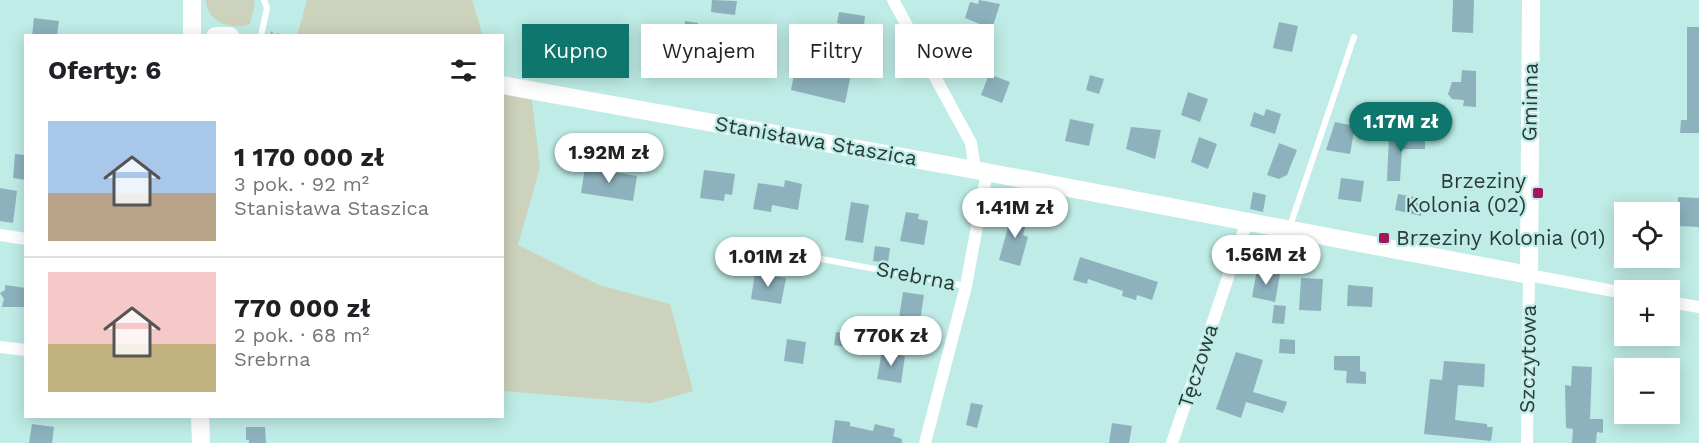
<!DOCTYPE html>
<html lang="pl">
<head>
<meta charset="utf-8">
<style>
	body { margin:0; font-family:"Work Sans",sans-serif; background:#f2f2f2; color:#202124; height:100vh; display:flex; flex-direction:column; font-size:22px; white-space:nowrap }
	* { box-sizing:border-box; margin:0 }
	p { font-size:20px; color:#757577 }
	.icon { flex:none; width:33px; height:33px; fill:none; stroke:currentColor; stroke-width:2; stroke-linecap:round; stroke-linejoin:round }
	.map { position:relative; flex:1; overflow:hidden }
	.details { position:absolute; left:24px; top:34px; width:480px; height:384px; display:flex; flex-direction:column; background:#fff; border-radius:0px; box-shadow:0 3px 15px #0003 }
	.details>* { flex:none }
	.guide { position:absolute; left:522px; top:24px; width:570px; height:54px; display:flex; gap:12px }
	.buttons { position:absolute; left:1614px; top:202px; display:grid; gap:12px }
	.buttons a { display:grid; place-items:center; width:66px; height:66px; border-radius:0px; background:#fff; box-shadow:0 3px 15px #0003; font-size:30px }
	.price { position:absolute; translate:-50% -51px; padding:0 14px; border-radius:21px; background:#fff; color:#222; font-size:20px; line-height:39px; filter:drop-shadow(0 2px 3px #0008) }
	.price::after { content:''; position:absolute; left:50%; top:36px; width:18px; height:14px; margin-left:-9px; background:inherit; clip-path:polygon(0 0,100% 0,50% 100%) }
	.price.selected { background:#0f766e; color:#fff }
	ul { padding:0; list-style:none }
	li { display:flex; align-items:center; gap:18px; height:150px; padding:0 24px }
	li+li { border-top:2px solid #e0e0e0 }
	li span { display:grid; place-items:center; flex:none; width:168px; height:120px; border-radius:0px; color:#555 }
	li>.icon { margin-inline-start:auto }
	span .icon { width:72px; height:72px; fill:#fffc; stroke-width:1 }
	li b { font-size:26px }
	h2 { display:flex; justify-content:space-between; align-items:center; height:72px; padding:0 24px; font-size:26px }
	.tag { padding:0 21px; border-radius:0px; background:#fff; box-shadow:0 3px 15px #0003; font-size:21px; line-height:54px }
	.tag.selected { background:#0f766e; color:#fff }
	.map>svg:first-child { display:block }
</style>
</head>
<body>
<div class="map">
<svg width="1699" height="443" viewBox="0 0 1699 443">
	<rect width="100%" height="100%" fill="#bfece6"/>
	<path fill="#cdd2bc" d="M206 0H254L255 4 250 24C232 31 206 22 206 0Z
		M307 0H472L483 36H297Z
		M502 89 531 94 540 167 518 245 599 285 670 304 693 391 651 403 503 391Z"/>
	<path fill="#8db2be" d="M712 0 737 1 735 15 711 12Z
		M979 0 1000 4 992 29 965 18 970 2 978 4Z
		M1453 0H1474L1473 33 1452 32Z
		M839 12 865 16 861 55 855 54 845 103 791 90 796 64 835 71 841 37V24L837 23Z
		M34 18 59 21 57 36H32Z
		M685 21 698 23 696 47 683 45Z
		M1279 22 1298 26 1292 52 1273 48Z
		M1687 27H1699V133H1680L1681 120H1687Z
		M749 41 768 44 765 65 745 62Z
		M1462 70 1476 71V107L1463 106 1464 100 1452 99 1448 94 1452 82H1461Z
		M989 74 1010 82 1002 103 981 95Z
		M1090 75 1104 79 1099 94 1086 90Z
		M1188 92 1208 99 1200 122 1181 115Z
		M1266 109 1281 114 1275 134 1250 126 1254 112 1264 116Z
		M1070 119 1094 124 1089 146 1065 141Z
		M1335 122 1355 126 1350 154 1326 150Z
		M1131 127 1161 130 1155 159 1126 149Z
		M1389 136H1425V149H1402L1400 181H1387Z
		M1199 137 1217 144 1208 169 1191 162Z
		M1279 143 1297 150 1287 175 1279 179 1267 175Z
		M15 154 26 155V180L13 178Z
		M585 167 637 176 633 201 581 193Z
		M704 170 735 174 732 195 725 194 724 201 700 198Z
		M1341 178 1364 181 1361 202 1338 199Z
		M785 180 802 184 798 210 772 205 771 212 753 209 758 183 784 187Z
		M0 188 17 191 13 223 0 221Z
		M1253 192 1266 195 1263 212 1250 209Z
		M1398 194 1414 197 1413 202 1423 204 1421 216 1395 210Z
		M1678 197 1699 198V227L1677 226Z
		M851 202 869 205 863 243 845 240Z
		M1013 209 1029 214 1023 235 1028 237 1020 266 999 260Z
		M906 212 919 214 918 219 928 221 924 245 900 241Z
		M875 246 890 248 888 263 873 261Z
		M1080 257 1158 282 1152 300 1137 295 1136 300 1122 296 1123 291 1088 279 1087 284 1073 280Z
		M1257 270 1280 274 1275 302 1252 297Z
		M755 273 786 278 781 304 751 299Z
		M1301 278 1323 279 1321 311 1299 310Z
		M5 285 26 288V307H2L4 299 0 293 5 290Z
		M1348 285 1373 287 1372 307 1347 306Z
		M903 292 924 295 919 328 910 327 909 333 897 331Z
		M1274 305 1286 306 1284 324 1272 323Z
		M836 332 859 336 857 349 834 345Z
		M787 339 806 342 803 364 784 361Z
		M1280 339 1295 340V354L1279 353Z
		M882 351 905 356 901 383 877 379Z
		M1236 352 1263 360 1253 392 1287 402 1283 413 1246 402 1241 418 1216 409Z
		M1334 356H1360V371L1366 372V384L1346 383 1347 371 1334 370Z
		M1444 361 1485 364 1484 387 1458 385 1455 420 1487 424V427H1493L1491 441 1424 434 1430 379 1442 380Z
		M1572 366 1592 367 1590 419H1603V433L1597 432 1596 443H1572L1573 429 1566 428 1565 385 1571 386Z
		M971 403 983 405 977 428 966 425Z
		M835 420 850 422V426L873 431 875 424 895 429 893 436 902 439V443H832Z
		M1112 423 1132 426 1129 443H1109Z
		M32 424 54 427 52 443H29Z
		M246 427H265L266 443H249V440H246Z"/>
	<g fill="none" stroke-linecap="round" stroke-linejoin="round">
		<path stroke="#8db0ac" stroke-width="3" stroke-dasharray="1.5 4.5" stroke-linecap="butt" d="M271 33 284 36
			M1637 289 1647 291"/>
		<path stroke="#fff" stroke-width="6" d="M261 36 267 8 264 0
			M1290 226 1354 37
			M795 254 966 286"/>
		<path stroke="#fff" stroke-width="12" d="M893 0 971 143 975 170
			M0 235 26 239
			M1670 302 1699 307
			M0 347 26 350
			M925 443 966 286 987 172
			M1172 443 1247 221
			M1527 443 1529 275 1624 293"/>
		<path stroke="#fff" stroke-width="18" d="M192 0V36
			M215 36H230
			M502 85 975 170 1529 275 1531 0
			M200 417 201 443"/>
	</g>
	<g fill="#a3155c" stroke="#bfece6" stroke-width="2">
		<rect x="1532" y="187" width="12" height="12" rx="3"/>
		<rect x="1378" y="232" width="12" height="12" rx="3"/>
	</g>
	<g text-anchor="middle" stroke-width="4.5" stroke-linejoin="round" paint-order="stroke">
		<g font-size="21" fill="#293b39" stroke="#bfece6">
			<text transform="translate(1530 102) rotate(-89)" y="7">Gminna</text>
			<text transform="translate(816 141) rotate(10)" y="7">Stanisława Staszica</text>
			<text transform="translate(916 276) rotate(11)" y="7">Srebrna</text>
			<text transform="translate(1528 359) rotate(-89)" y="7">Szczytowa</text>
			<text transform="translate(1198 366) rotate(-72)" y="7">Tęczowa</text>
		</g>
		<g font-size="21" fill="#293b39" stroke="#bfece6" text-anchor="end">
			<text x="1526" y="188">Brzeziny<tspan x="1526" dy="24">Kolonia (02)</tspan></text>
			<text x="1396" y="245" text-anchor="start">Brzeziny Kolonia (01)</text>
		</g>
	</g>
</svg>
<div class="buttons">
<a><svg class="icon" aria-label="locate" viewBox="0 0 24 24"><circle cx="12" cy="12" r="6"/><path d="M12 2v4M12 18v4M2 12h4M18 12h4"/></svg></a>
<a>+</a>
<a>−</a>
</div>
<b class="price selected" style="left:1401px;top:153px">1.17M zł</b>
<b class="price" style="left:609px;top:184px">1.92M zł</b>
<b class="price" style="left:1015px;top:239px">1.41M zł</b>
<b class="price" style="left:1266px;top:286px">1.56M zł</b>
<b class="price" style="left:768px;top:288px">1.01M zł</b>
<b class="price" style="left:891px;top:367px">770K zł</b>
<div class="guide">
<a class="tag selected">Kupno</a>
<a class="tag">Wynajem</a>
<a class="tag">Filtry</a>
<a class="tag">Nowe</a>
</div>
<section class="details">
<h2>Oferty: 6<svg class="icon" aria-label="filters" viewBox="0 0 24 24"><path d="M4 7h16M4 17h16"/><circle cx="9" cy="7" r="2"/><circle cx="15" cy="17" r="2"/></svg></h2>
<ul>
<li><span style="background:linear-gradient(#a9c7e8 60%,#b9a48a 0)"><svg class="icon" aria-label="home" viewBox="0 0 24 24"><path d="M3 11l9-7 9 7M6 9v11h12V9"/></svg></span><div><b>1 170 000 zł</b><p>3 pok. · 92 m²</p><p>Stanisława Staszica</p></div></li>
<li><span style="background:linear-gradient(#f6c9c9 60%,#c2b280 0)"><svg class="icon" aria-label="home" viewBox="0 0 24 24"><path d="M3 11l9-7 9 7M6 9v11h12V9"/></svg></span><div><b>770 000 zł</b><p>2 pok. · 68 m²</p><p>Srebrna</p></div></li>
</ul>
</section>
</div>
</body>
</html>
